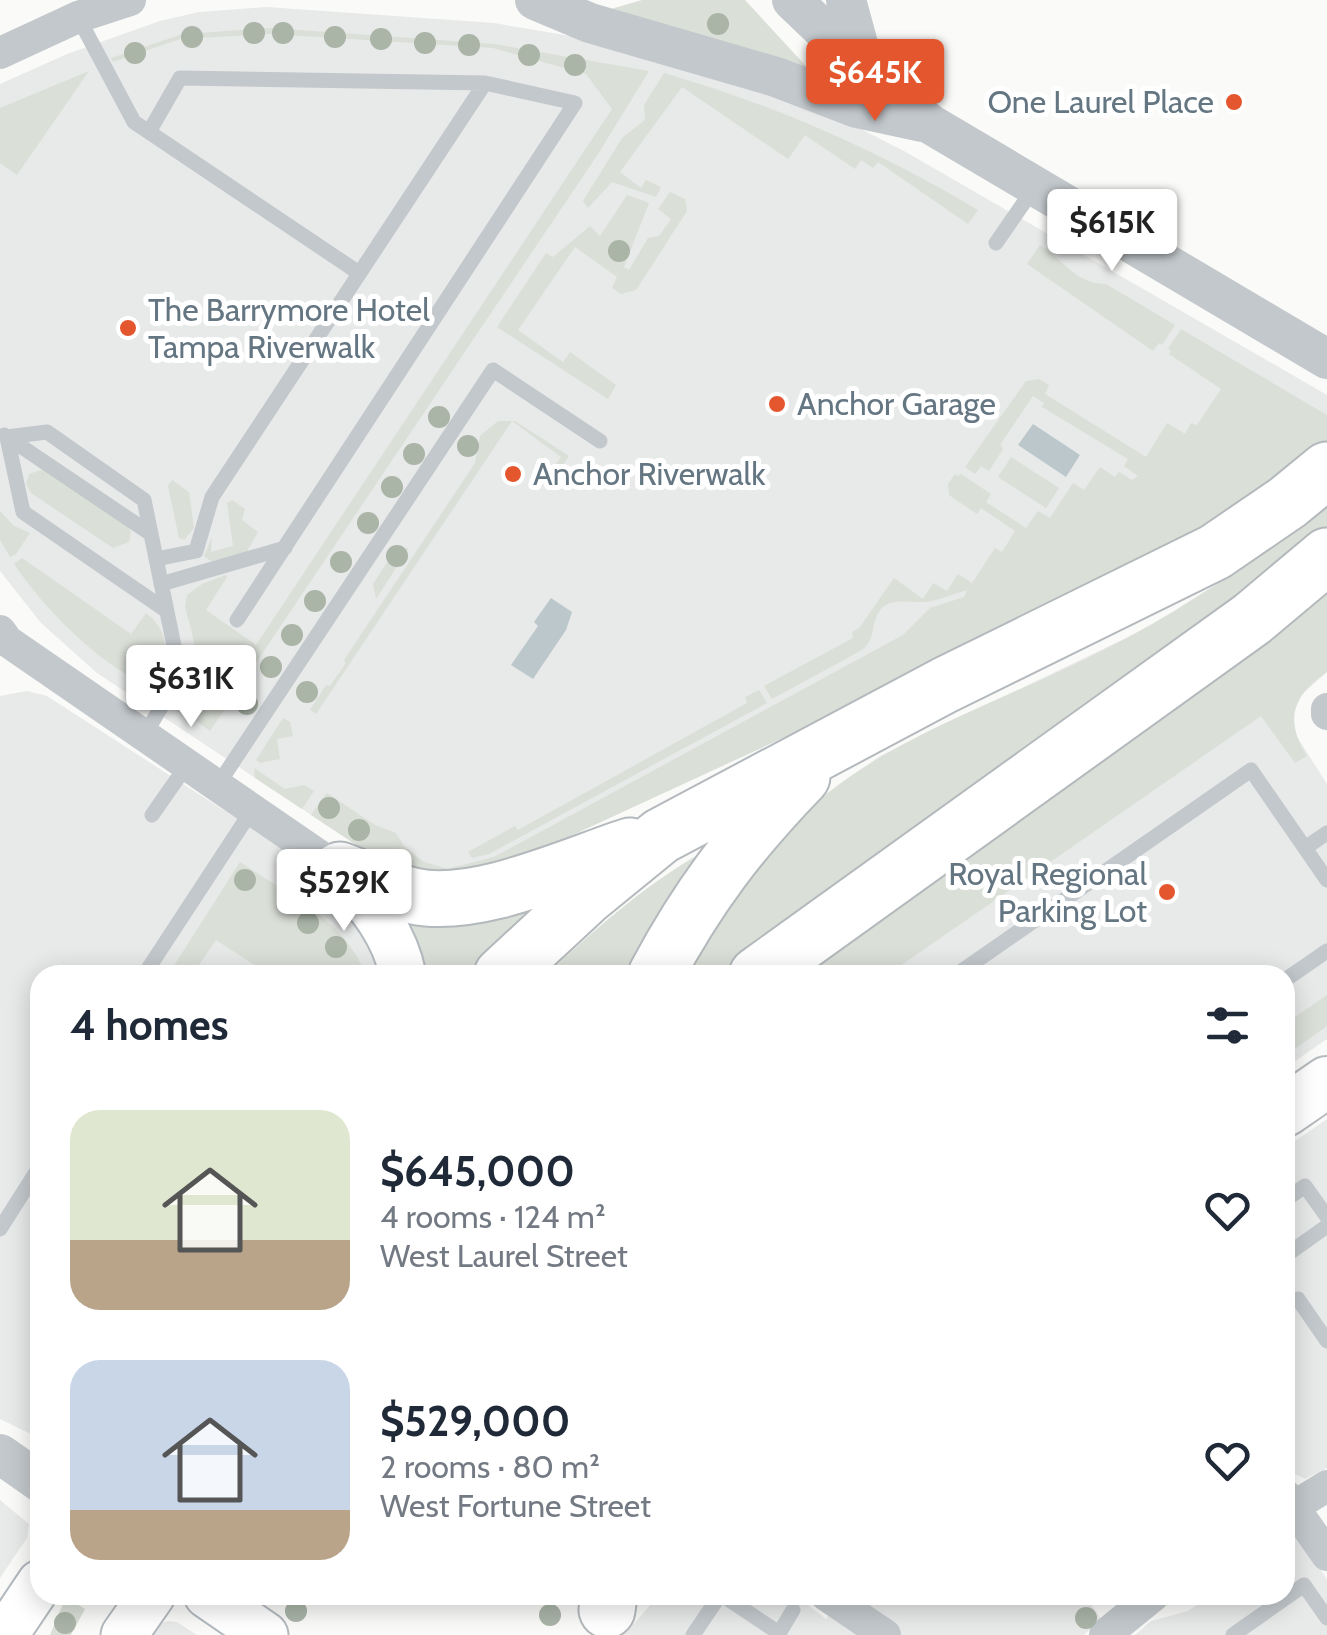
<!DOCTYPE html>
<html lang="en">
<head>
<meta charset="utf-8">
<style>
	body { margin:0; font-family:Cabin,sans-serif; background:#f6f6f7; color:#1f2937; height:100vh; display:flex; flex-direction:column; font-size:38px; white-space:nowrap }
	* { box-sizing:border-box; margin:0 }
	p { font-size:32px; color:#747a83 }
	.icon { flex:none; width:55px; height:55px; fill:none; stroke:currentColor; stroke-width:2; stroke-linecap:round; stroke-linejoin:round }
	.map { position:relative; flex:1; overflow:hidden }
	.panel { position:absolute; left:30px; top:965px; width:1265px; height:640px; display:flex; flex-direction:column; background:#fff; border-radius:30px; box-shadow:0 5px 25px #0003 }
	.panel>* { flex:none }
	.price { position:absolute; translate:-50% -85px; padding:0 22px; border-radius:10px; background:#fff; color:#222; font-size:32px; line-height:65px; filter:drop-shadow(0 2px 5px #0008) }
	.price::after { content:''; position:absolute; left:50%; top:60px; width:30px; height:22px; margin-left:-15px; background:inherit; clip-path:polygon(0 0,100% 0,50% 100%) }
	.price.on { background:#e4572e; color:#fff }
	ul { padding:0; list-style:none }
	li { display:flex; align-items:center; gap:30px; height:250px; padding:0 40px }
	li span { display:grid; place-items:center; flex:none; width:280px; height:200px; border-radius:30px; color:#555 }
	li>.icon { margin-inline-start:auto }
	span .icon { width:120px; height:120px; fill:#fffc; stroke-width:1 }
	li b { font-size:42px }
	h2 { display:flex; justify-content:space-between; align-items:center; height:120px; padding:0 40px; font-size:42px }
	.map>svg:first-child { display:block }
</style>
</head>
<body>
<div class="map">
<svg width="1327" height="1635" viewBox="0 0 1327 1635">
	<rect width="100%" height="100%" fill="#fafaf8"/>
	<path fill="#e8e9e9" d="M267 7 494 23 582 38 673 61 845 121 904 151 1327 395V470L1045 617 512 863 475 876 379 860 97 673 41 623 0 571V84L67 54 160 21 199 12Z
		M1307 519 1327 672 1301 695 1294 711V732L1327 784V1039L1285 1068V975H681L825 795 880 756 1149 627 1230 575Z
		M27 691 47 696 327 877 361 915 386 975H40V1435H33L0 1419V696Z
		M1327 1119V1468L1305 1479 1285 1469V1148Z
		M0 1500 29 1524 27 1538 0 1578Z
		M1285 1535 1295 1536 1301 1541 1327 1579V1635H1135L1151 1621 1188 1611 1211 1595H1285Z
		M659 1595H795L826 1619 841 1595H1085L1101 1619 1084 1635H624Z
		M168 1621 177 1622 197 1635H151L159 1624Z"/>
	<path fill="#dadfd7" d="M642 0H745L816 77 611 9Z
		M271 28 494 44 649 71 598 154 210 731 183 711C209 676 194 645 185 606L187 595 202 584 226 575 227 577 206 610 256 645 612 109 586 74 493 48 270 34 180 39 113 62 111 58 183 34Z
		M89 71 17 175 0 163V108Z
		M664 73C777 106 877 150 978 210L968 224 878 162 873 168 861 160 855 169 805 135 788 159 682 87 620 172 641 188 646 180 661 187 656 197 612 182 588 208 583 201 622 138 645 120 644 105Z
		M670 192 685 199 687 211 636 290 621 294 612 288 617 277 575 247 518 330 563 362 570 352 616 385 608 399 497 327 546 253 553 257 590 226 600 236 627 195 649 203 624 267 629 270 648 238 659 236 671 219 658 209Z
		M1040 245C1063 259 1075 284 1106 284L1175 325 1162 345 1159 343 1153 351 1027 264Z
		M1181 329 1327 415V470L1282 487 1045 617 512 863 450 880 379 860 311 815 327 793 375 825 396 833 404 846 422 861 447 869 494 857 903 635 930 608 964 597 967 590C952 594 937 602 921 602 908 603 893 598 882 608 870 620 877 639 862 650L772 699 764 686 853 638 852 632 860 627 894 578 923 599 933 583 947 591 958 574 972 583 995 548 1002 552 1015 531 981 508 977 514 949 495 948 484 955 474 958 476 961 474 991 494 986 502 1026 528 1038 511 1050 518 1073 483 1084 490 1100 467 1115 477 1119 472 1132 480 1138 476 1124 466 1128 459 1042 407 1044 403 1033 396 1000 445 1003 449 989 471 981 466 975 474 965 467 1026 381 1039 379 1049 385 1045 394 1146 457 1167 423 1185 434 1191 423 1197 425 1221 389 1169 354 1171 351 1168 349Z
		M498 421H515L569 456 555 476 550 473 561 457 512 421 316 714 310 710 326 685 330 686 346 663 344 660 475 463 480 436Z
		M1011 457 1059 488 1046 508 998 477Z
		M44 469 127 525 131 532 129 542 113 548 31 493 26 484 29 474Z
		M172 480 189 492 194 528 184 540 179 538 168 486Z
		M232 500 245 509 242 520 258 532 246 553 211 561 204 556 212 537 211 552 233 546 227 503Z
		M1327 501V672C1293 695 1284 720 1307 756L1295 763 1261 716 887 975H681L689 957C731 901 769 839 825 795 898 737 989 705 1073 665 1164 622 1251 567 1327 501Z
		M0 511 14 526 30 533 16 554 10 557 0 540Z
		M409 548 376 599 373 584 395 550Z
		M22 558 131 634 146 613C173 633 169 665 147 688 132 677 115 668 101 657 67 630 38 599 14 564Z
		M759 690 767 703 489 854 472 858 468 852 515 826 518 830 747 703 745 697Z
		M283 718 290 722 293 736 277 739 280 759 260 763 256 760Z
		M254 768 285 789 304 785 314 791 302 809 255 778Z
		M696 856H700L640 975H546C593 931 640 889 696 856Z
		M240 862C287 894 345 920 366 975H270L216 940 192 975H168Z
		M558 889 466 975H412L390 907Z
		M1327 995V1026L1285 1056V1024Z
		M69 1599 85 1609 71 1635H50L62 1606Z"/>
	<path fill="#bbc7cb" d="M1033 424 1080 455 1066 477 1018 445Z
		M551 598 572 612 566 630 533 679 511 665 538 626 534 622Z"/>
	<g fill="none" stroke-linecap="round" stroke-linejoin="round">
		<g stroke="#b3babf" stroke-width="49">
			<path id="secondary" d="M340 870C368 903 394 931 403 975
				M207 1595 265 1635
				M5 1635 40 1583
				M124 1635 152 1595"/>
		</g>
		<g stroke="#b5babe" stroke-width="54">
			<path id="primary" d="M1285 1111 1327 1082"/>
		</g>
		<g stroke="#b4b9bd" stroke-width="59">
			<path id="motorway" d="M340 870C364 879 388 890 413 896 475 910 569 866 630 846
				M502 975 585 898 661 836 945 685 1215 552 1288 502 1327 470
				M656 975C698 896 740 841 802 777
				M757 975 1252 619 1327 556
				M607 1610 609 1595"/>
		</g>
		<path stroke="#c3c8cc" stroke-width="15" d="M78 17 134 122 359 273
			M149 132 180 78 485 83 575 103 237 620
			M996 243 1034 188
			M4 435 151 534 180 675 144 736
			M151 534 144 500 47 432 7 437 23 512 167 611
			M156 559 196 551 212 497 485 83
			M161 584 285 548
			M217 786 493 370 600 441
			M152 815 187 765
			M1305 848 1327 833
			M144 975 252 810
			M956 975 1251 770 1327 880
			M1285 980 1327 951
			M1285 1200 1305 1186 1327 1217
			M0 1229 40 1166
			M1285 1256 1327 1226
			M1298 1299 1327 1341
			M722 1595 779 1633
			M693 1635 720 1595
			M778 1635 793 1610
			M1233 1635 1304 1585 1327 1618"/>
		<path stroke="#c3c8cc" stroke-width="32" d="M0 53 78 17 130 0
			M0 631 7 641 340 870
			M1327 709V714
			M1285 1495 1327 1555
			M1285 1512 1327 1486
			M826 1595 885 1635
			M1105 1635 1154 1595"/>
		<path stroke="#c3c8cc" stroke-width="40" d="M535 0 590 23 776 77 857 108 922 122
			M792 0 865 70 930 124 1327 359
			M846 0 865 70
			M0 1454 40 1482"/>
		<use href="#secondary" stroke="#fff" stroke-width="45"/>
		<use href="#primary" stroke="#fff" stroke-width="50"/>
		<use href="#motorway" stroke="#fff" stroke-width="55"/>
	</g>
	<g fill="#aab4a7">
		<circle cx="718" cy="24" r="11"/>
		<circle cx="254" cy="33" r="11"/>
		<circle cx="283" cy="33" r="11"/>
		<circle cx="192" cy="37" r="11"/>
		<circle cx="335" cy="37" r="11"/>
		<circle cx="381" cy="39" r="11"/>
		<circle cx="425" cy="43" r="11"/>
		<circle cx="469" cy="45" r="11"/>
		<circle cx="135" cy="53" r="11"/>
		<circle cx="529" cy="55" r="11"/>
		<circle cx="575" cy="65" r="11"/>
		<circle cx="619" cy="251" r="11"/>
		<circle cx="439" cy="417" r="11"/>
		<circle cx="468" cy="446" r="11"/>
		<circle cx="414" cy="454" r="11"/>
		<circle cx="392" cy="487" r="11"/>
		<circle cx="368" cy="523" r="11"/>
		<circle cx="397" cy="556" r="11"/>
		<circle cx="341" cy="562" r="11"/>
		<circle cx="315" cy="601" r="11"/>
		<circle cx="292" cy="635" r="11"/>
		<circle cx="271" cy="667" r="11"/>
		<circle cx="307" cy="692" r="11"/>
		<circle cx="247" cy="704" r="11"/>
		<circle cx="329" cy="808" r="11"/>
		<circle cx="359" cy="830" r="11"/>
		<circle cx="245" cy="880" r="11"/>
		<circle cx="308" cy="923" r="11"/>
		<circle cx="336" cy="947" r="11"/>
		<circle cx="296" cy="1611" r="11"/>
		<circle cx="550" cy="1615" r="11"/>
		<circle cx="1086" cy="1618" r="11"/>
		<circle cx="65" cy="1623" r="11"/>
	</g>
	<g fill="#e4572e" stroke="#fff" stroke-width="4">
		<circle cx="1234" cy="102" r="10"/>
		<circle cx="128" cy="328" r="10"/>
		<circle cx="777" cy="404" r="10"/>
		<circle cx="513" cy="474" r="10"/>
		<circle cx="1167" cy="892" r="10"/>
	</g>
	<g text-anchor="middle" stroke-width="10" stroke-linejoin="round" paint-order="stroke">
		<g font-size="32" fill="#657683" stroke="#fff" text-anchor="start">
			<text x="1214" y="113" text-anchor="end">One Laurel Place</text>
			<text x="148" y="321">The Barrymore Hotel<tspan x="148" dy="37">Tampa Riverwalk</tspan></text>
			<text x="797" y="415">Anchor Garage</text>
			<text x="533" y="485">Anchor Riverwalk</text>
			<text x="1147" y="885" text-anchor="end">Royal Regional<tspan x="1147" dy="37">Parking Lot</tspan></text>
		</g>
	</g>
</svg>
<b class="price on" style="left:875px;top:124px">$645K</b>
<b class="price" style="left:1112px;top:274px">$615K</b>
<b class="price" style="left:191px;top:730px">$631K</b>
<b class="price" style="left:344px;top:934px">$529K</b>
<section class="panel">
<h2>4 homes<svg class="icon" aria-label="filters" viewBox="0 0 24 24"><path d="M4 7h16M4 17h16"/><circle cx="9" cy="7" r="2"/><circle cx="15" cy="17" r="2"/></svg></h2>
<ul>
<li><span style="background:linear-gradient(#dfe7d0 65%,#b9a48a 0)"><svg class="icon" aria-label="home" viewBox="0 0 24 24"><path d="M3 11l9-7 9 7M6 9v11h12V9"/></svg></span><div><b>$645,000</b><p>4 rooms · 124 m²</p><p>West Laurel Street</p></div><svg class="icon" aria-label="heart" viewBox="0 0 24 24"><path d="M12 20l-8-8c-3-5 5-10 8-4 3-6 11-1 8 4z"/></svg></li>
<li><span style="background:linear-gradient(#c9d6e8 75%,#b9a48a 0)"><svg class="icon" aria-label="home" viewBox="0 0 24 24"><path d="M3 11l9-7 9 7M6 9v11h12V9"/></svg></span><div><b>$529,000</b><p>2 rooms · 80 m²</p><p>West Fortune Street</p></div><svg class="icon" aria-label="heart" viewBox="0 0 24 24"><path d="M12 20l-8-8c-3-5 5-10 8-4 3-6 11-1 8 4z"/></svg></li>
</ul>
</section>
</div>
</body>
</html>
